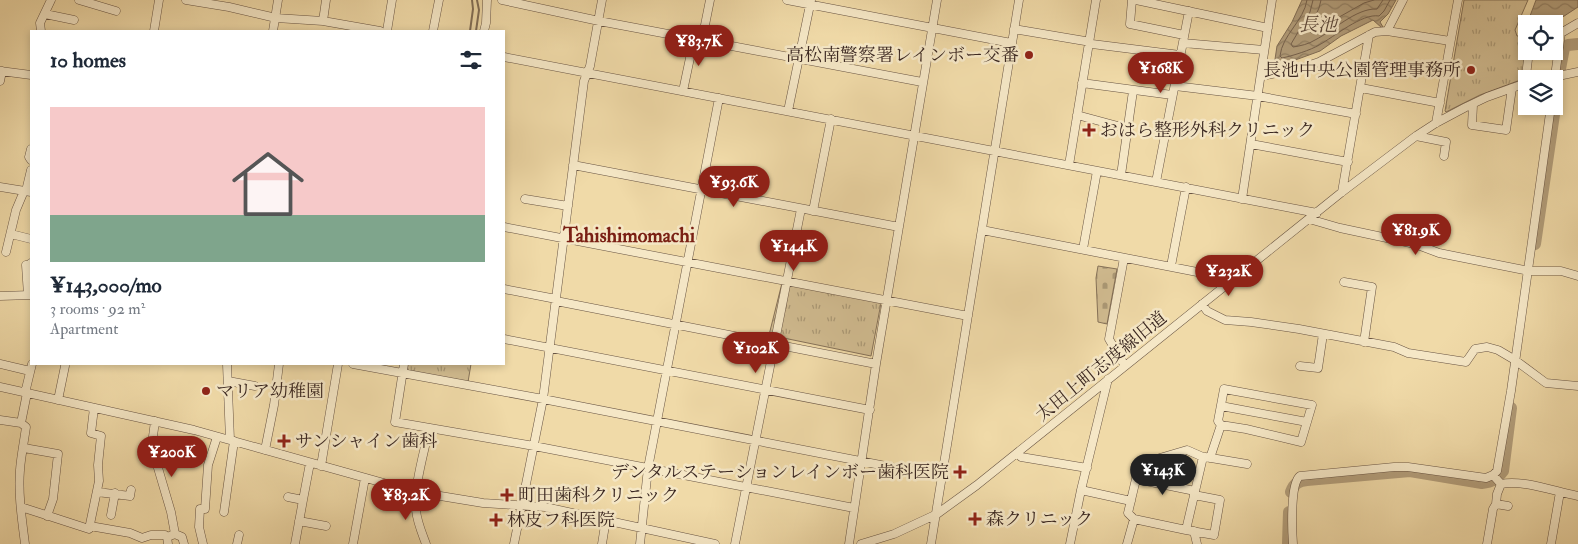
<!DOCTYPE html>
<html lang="en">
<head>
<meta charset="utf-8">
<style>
	body { margin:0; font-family:"IM FELL Double Pica","Noto Serif JP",serif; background:#f2f2f3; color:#1f2937; height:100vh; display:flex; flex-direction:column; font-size:19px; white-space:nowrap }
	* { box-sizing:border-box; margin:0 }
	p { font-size:16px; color:#747a83 }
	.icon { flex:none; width:28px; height:28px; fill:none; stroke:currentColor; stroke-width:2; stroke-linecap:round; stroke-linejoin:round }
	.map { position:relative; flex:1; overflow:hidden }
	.drawer { position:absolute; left:30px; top:30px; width:475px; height:335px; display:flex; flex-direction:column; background:#fff; border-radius:0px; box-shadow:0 2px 8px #0003 }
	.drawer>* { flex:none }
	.fabs { position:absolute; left:1518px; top:15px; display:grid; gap:10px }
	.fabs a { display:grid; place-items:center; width:45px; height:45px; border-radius:0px; background:#fff; box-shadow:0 2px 8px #0003; font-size:25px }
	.price { position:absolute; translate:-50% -42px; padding:0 11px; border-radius:18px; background:#8f2418; color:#fff; font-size:16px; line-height:32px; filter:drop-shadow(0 1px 2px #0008) }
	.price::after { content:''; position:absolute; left:50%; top:30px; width:15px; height:11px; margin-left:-8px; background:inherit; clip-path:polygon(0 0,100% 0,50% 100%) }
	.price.current { background:#222; color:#fff }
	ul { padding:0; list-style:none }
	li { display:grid; align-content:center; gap:10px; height:265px; padding:0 20px }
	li+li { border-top:1px solid #e0e1e3 }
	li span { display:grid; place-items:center; height:155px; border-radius:0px; color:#555 }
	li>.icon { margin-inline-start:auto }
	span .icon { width:90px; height:90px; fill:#fffc; stroke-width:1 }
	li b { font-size:21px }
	h2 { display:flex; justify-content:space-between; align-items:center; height:60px; padding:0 20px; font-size:21px }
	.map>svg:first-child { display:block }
</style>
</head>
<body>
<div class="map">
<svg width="1578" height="544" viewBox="0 0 1578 544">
	<defs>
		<pattern id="cemetery-stones" width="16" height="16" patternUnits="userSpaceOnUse" patternTransform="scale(1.25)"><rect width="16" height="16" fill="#d1bc91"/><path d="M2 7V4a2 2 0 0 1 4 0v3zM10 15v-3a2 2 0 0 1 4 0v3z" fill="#ab9976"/></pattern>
		<pattern id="park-tufts" width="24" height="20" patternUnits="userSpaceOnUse" patternTransform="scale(1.25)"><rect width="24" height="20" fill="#d1bc91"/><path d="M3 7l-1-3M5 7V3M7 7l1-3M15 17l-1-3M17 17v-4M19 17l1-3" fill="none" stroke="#ab9976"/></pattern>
		<pattern id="water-waves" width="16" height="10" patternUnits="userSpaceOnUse" patternTransform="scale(1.25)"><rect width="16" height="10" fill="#b29d7a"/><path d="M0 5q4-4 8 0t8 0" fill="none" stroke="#928064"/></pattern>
	</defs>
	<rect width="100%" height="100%" fill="#f0daa8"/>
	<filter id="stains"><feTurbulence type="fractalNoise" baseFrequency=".004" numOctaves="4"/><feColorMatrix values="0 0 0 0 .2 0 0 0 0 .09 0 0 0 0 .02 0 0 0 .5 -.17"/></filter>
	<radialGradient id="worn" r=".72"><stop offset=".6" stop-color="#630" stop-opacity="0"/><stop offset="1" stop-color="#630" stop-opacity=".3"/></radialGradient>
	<path fill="url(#cemetery-stones)" stroke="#867259" d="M1098 266 1117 269 1107 324 1098 322 1096 278Z"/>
	<path fill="url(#park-tufts)" stroke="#867259" d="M1464 0H1528L1515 30 1517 36H1523L1526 40 1523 79 1480 95 1446 112 1445 111Z
		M783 279 881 303 871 356 769 335Z
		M407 364H471L468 382 409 371 407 368Z"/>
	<path fill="url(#water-waves)" stroke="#826e56" d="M1302 0H1396L1388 14 1380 22 1383 27 1382 28 1373 20 1341 36 1320 51 1276 67 1274 66 1277 46 1292 22Z
		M1536 0H1578V7L1552 24H1527Z"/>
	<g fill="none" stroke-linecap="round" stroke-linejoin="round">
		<path stroke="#76624e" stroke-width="1" d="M1307 0C1304 21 1282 35 1280 56L1282 58C1292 56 1311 50 1319 45 1334 37 1362 13 1379 16L1384 11 1390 0
			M1313 0 1310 12 1291 44 1293 47C1300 46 1309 44 1315 40 1333 31 1356 8 1377 9L1383 0
			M1321 0 1319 8 1309 30 1311 33 1364 3 1374 0"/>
		<path stroke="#826e56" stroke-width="2" d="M470 31 473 9 472 0
			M476 31 479 10 477 0"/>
		<path stroke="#b29d7a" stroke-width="12" d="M1560 69 1564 48 1568 45 1578 44
			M1535 244 1556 101
			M1291 492C1294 483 1299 481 1307 480L1410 471 1482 483C1492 482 1497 479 1503 471L1511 408
			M1288 544 1289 512"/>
		<g stroke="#685443" stroke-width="9">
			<path id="minor" d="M79 0 116 11
				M186 0 229 7 276 18 323 21 380 31
				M502 0 599 21 922 82
				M787 0 1011 43
				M1132 0 1130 24 1184 35
				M1136 0 1268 28
				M45 14 74 20
				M323 21 326 0
				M1014 29 1085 41 1092 44 1180 55
				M41 31 40 23 51 0
				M154 31 159 0
				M273 31 278 0
				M387 31 392 0
				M433 31 439 0
				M484 31 486 23 487 0
				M1387 31 1403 0
				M702 40 710 0
				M1183 43 1264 50
				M504 57 1317 213
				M0 71 31 75
				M1262 76 1301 68 1319 62 1375 32 1387 31 1450 41
				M1544 79 1578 72
				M0 81 2 71
				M1082 83 1172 95
				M1554 83 1561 33 1578 23
				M1525 84 1529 51
				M1175 86 1258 96 1356 114
				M1361 88 1440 103
				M683 91 694 39
				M1473 105 1472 125 1506 130 1512 88
				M788 111 811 0
				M1077 115 1129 129
				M1436 123 1458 0
				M1416 136 1446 142 1444 156
				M1251 144 1348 162
				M31 149 29 157 31 160
				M573 165 899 227
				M1069 165 1096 0
				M1121 175 1133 91
				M1156 182 1189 11
				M0 187 31 192
				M26 191 31 170
				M1342 192 1369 35
				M525 199 568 206
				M1242 199 1272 0
				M813 211 831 119
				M1309 219 1340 228 1415 244 1439 253 1529 271H1561L1578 276
				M504 227 968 316
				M982 230 1233 279
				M11 234 31 239
				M1083 249 1097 171
				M6 252 16 210 24 191
				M1124 258 1109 339 1125 366
				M1171 266 1186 187
				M1344 282 1372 287 1364 342
				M504 289 556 299
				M28 295 26 265H31V263
				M0 296 31 295
				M556 301 876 364
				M1202 304 1207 311 1225 320 1251 322 1299 329 1394 347 1408 353 1466 362 1475 349 1487 347 1498 350 1515 360 1546 383 1578 386
				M504 339 870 410
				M0 364 30 371
				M227 364 230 440
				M353 364 543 399 942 477
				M404 364 395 422 534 446 854 508
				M1300 366 1318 368 1323 334
				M228 381 255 386
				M0 387 194 430 416 492 483 503 545 507 715 544
				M25 393 32 364
				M58 400 65 366
				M1221 406 1307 422
				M0 420 21 423
				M155 421 152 444 153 451 171 512 175 534
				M24 448 58 454 53 499 47 516
				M265 450 274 405 279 364
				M1187 450 1203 457 1186 530 1134 519 1128 513 1136 479V465Z
				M1017 453 1021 457 1087 468
				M1205 457 1247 464
				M1210 458 1221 425 1218 421 1224 389 1312 405 1301 442 1246 429 1221 425
				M321 466 338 364
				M1493 475 1501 484C1522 479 1556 492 1578 496
				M1136 479 1195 491
				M1501 484 1497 494 1496 504 1508 506
				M1081 490 1131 501
				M97 492 130 496 131 490
				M288 497 303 500 310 463
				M21 507 89 529 99 481 98 465 101 436 91 433 94 408
				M224 512 234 441
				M111 515 115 493
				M299 521 326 526
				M90 526 130 533 142 538 151 535H165L167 537
				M1186 530 1214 535 1220 500 1194 495
				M1194 531 1197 544
				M25 544C22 520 18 494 20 470 21 456 24 442 26 427L21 423 27 393
				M168 544 167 537 175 534 182 537 184 544
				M203 544 199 527 200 509H205L208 465 217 437
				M237 544 239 535
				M295 544 303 500
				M353 544 365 478
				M426 544C422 533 417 522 416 510 414 484 424 454 429 428
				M514 544 543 399 584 81 590 66 602 0
				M602 544 606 519
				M640 544 648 468 719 98
				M735 544 801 209
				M849 544 876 364 937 0
				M861 544 894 534 937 514 977 485 1342 192 1416 136 1436 123 1466 107 1487 97 1526 83
				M931 544 1019 0
				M1070 544 1081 490 1108 379
				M1127 544 1134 519
				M1293 544C1292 531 1290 483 1300 476L1394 467H1408L1486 478 1493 475 1497 471 1511 391 1551 106
				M1487 544 1493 509 1496 504
				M1551 544 1560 492"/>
		</g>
		<use href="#minor" stroke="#f5e7c6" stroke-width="8"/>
	</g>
	<g fill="#8f2418" stroke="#f5e7c6" stroke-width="2">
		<circle cx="1029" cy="55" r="5"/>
		<circle cx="1471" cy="70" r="5"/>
		<path d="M1086.5 122.5h5v5h5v5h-5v5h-5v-5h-5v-5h5z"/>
		<circle cx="206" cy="391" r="5"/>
		<path d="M281.5 433.5h5v5h5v5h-5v5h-5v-5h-5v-5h5z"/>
		<path d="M957.5 464.5h5v5h5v5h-5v5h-5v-5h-5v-5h5z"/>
		<path d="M504.5 487.5h5v5h5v5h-5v5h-5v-5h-5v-5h5z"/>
		<path d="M972.5 511.5h5v5h5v5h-5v5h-5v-5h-5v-5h5z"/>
		<path d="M493.5 512.5h5v5h5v5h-5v5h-5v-5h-5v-5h5z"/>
	</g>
	<g text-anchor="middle" stroke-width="5" stroke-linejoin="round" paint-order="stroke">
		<g font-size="18" fill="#3a2721" stroke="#f5e7c6" text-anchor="start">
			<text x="1019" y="61" text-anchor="end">高松南警察署レインボー交番</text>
			<text x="1461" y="76" text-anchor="end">長池中央公園管理事務所</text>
			<text x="1100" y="136">おはら整形外科クリニック</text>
			<text x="216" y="397">マリア幼稚園</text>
			<text x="295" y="447">サンシャイン歯科</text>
			<text x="949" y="478" text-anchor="end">デンタルステーションレインボー歯科医院</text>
			<text x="518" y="501">町田歯科クリニック</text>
			<text x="986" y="525">森クリニック</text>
			<text x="507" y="526">林皮フ科医院</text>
		</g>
		<g font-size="18" fill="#3a2721" stroke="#f5e7c6">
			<text transform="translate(1101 366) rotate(-39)" y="6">太田上町志度線旧道</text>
		</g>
		<g font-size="19" font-style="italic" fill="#5e4a3c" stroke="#f5e7c6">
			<text x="1318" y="31">長池</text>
		</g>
		<g font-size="20" font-weight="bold" fill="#7a1f14" stroke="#f5e7c6">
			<text x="629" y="242">Tahishimomachi</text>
		</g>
	</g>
	<rect width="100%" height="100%" filter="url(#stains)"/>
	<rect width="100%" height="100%" fill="url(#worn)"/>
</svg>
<div class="fabs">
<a><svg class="icon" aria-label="locate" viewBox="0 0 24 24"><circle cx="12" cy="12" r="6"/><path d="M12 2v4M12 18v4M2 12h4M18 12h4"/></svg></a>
<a><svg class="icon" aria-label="layers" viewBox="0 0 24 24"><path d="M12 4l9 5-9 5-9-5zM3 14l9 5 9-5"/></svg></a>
</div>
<b class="price" style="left:699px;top:67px">¥83.7K</b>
<b class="price" style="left:1161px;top:94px">¥168K</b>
<b class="price" style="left:734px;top:208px">¥93.6K</b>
<b class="price" style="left:1416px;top:256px">¥81.9K</b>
<b class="price" style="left:794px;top:272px">¥144K</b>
<b class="price" style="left:1229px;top:297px">¥232K</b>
<b class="price" style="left:756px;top:374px">¥102K</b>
<b class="price" style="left:172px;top:478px">¥200K</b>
<b class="price current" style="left:1163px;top:496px">¥143K</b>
<b class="price" style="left:406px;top:521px">¥83.2K</b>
<section class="drawer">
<h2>10 homes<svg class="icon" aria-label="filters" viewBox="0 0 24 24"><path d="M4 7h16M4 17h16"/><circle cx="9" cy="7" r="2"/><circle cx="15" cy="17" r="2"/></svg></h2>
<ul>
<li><span style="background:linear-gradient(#f6c9c9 70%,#7fa58c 0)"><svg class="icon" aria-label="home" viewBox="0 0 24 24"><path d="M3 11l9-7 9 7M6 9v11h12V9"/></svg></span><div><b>¥143,000/mo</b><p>3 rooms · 92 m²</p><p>Apartment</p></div></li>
</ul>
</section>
</div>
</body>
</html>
